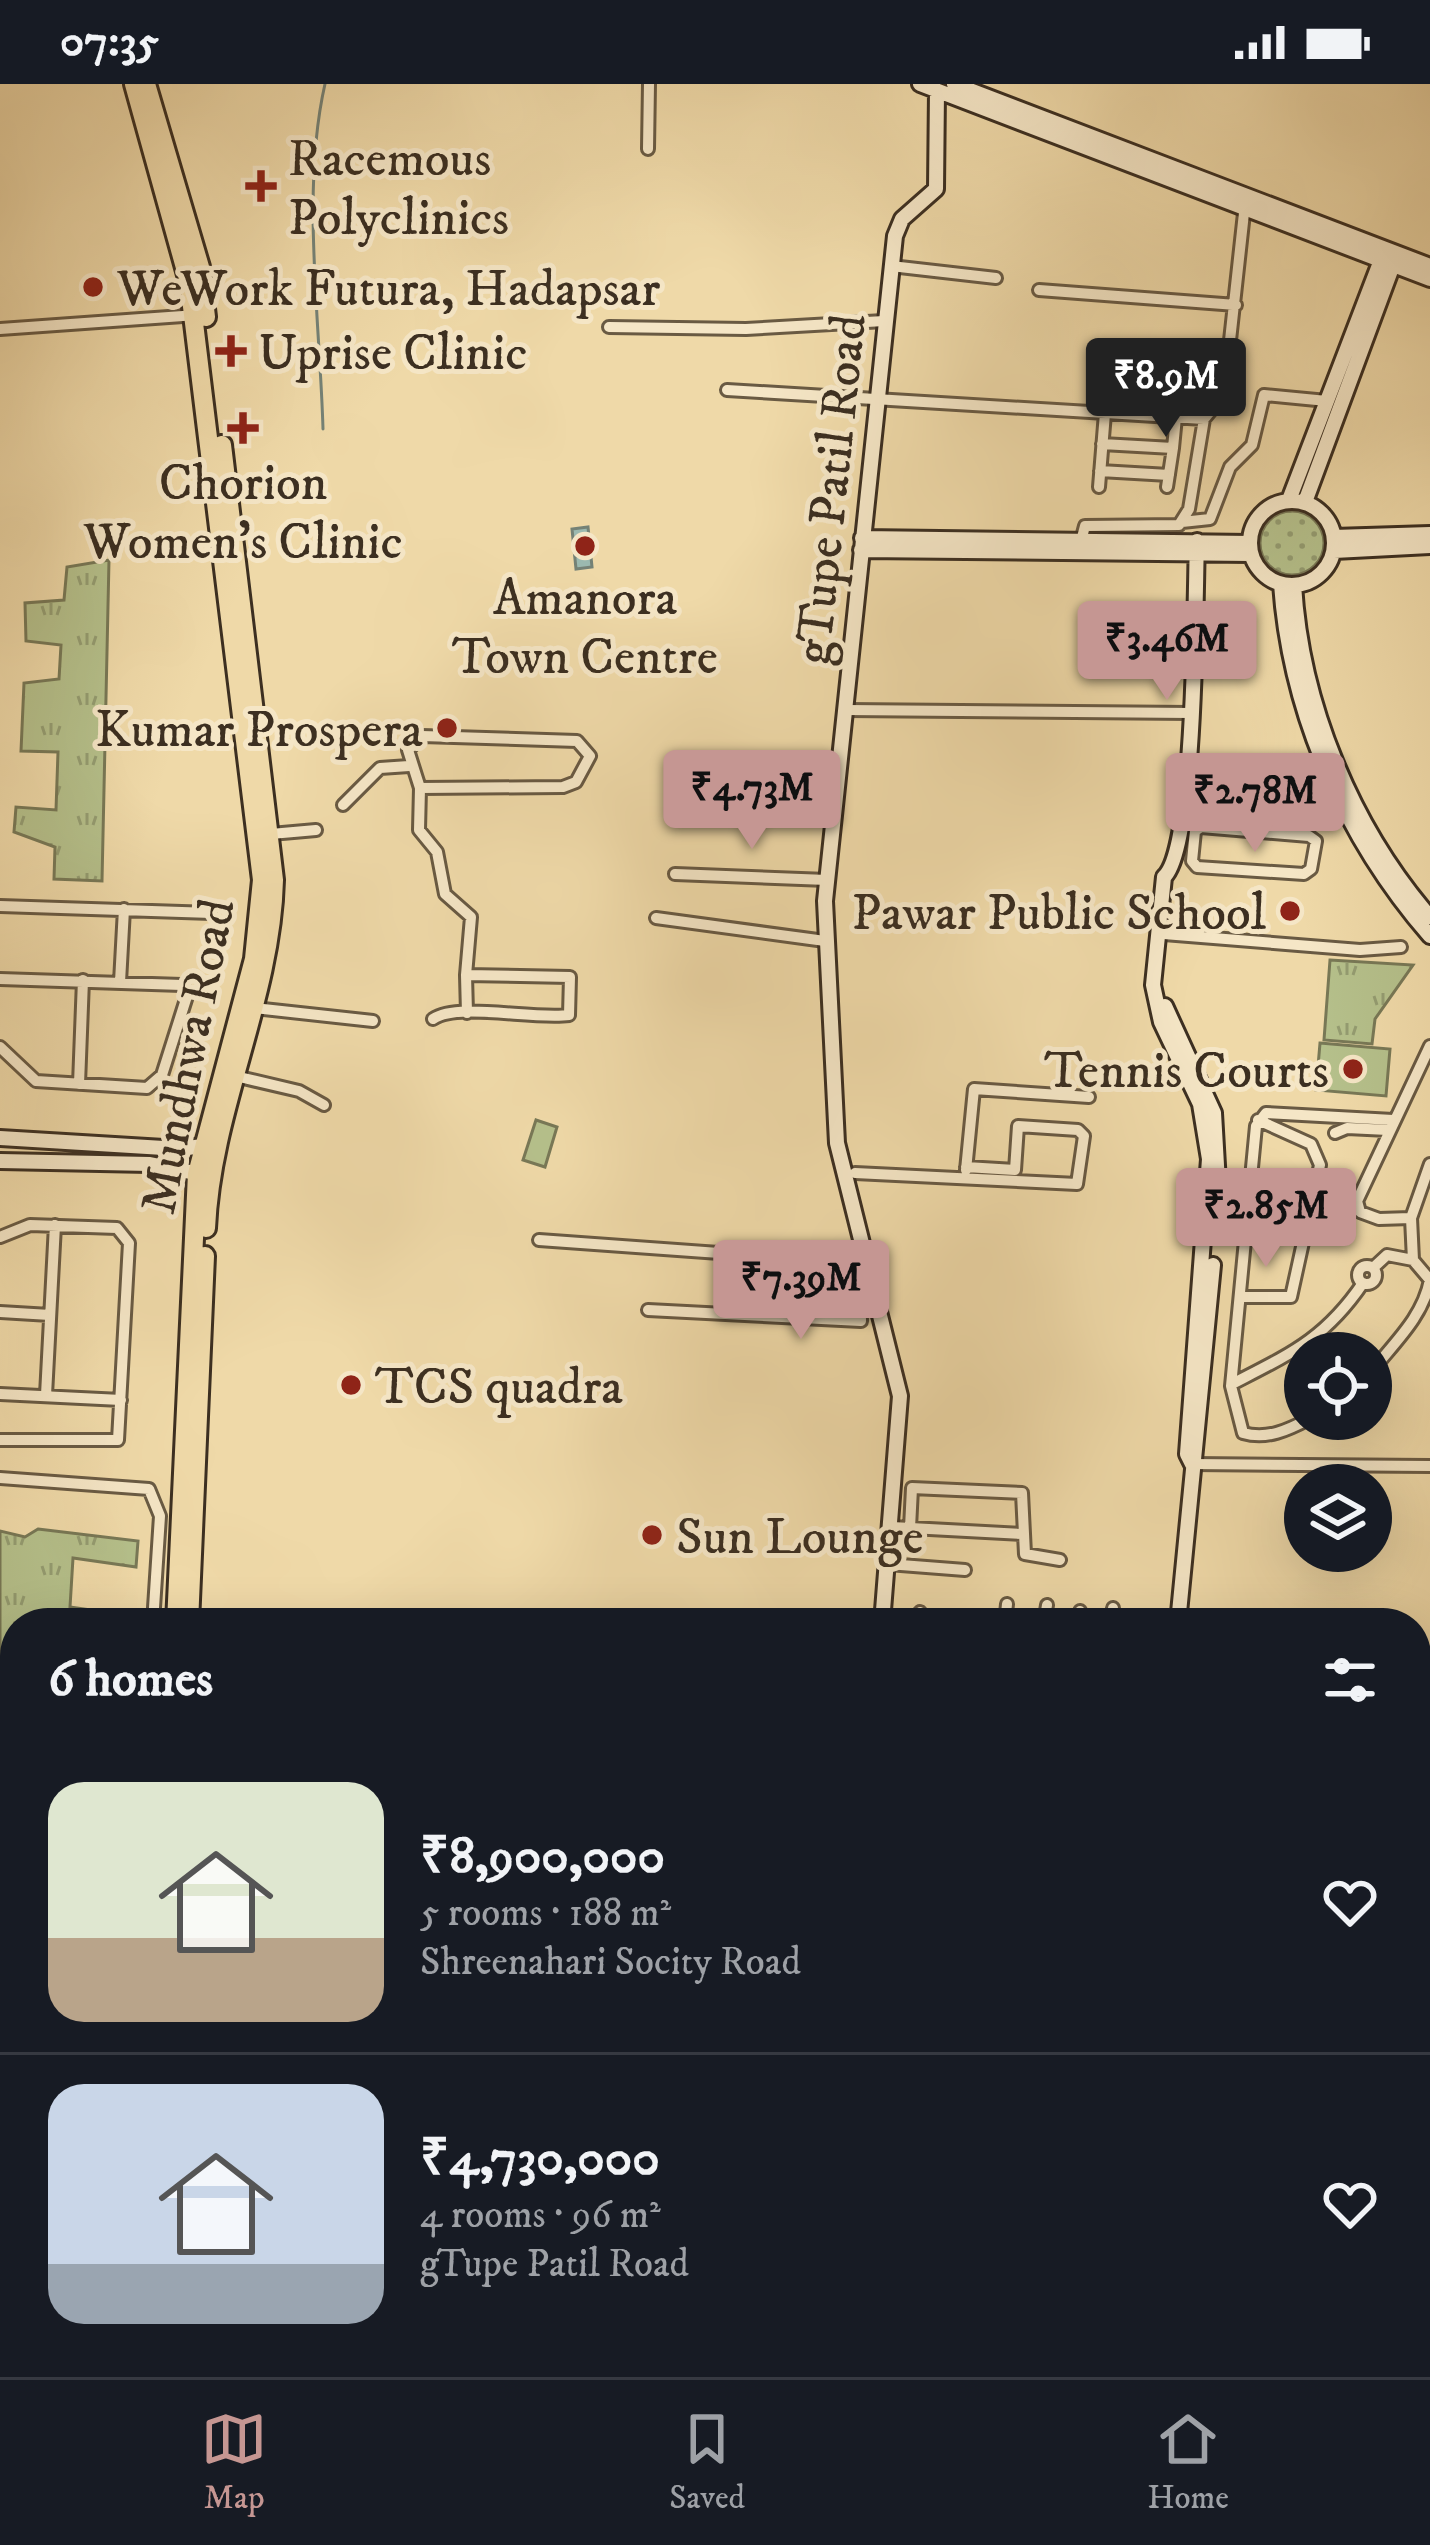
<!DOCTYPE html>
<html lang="en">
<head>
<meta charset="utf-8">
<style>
	body { margin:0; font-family:"IM FELL DW Pica",serif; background:#242831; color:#f1f3f6; height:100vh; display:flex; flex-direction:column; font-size:45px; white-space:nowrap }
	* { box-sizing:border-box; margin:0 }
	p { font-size:39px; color:#9ea1a6 }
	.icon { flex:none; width:66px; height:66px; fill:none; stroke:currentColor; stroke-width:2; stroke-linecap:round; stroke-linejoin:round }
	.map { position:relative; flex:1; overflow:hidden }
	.details { position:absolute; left:0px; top:1524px; width:1431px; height:771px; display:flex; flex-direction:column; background:#171b24; border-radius:48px 48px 0 0; box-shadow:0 12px 48px #0002 }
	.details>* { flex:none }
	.fabs { position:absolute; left:1284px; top:1248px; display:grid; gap:24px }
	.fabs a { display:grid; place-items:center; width:108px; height:108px; border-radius:50%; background:#171b24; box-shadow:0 12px 48px #0002; font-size:60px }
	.price { position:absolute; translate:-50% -102px; padding:0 27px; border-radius:12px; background:#c59692; color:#111; font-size:39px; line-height:78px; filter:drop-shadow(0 3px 6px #0008) }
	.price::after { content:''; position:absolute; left:50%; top:72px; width:36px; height:27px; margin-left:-18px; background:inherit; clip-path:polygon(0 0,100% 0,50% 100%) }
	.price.on { background:#222; color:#fff }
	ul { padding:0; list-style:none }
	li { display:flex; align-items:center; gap:36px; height:300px; padding:0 48px }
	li+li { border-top:3px solid #363941 }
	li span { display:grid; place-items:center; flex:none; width:336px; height:240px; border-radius:36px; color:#555 }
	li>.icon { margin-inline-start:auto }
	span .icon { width:144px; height:144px; fill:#fffc; stroke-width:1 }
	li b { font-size:51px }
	h2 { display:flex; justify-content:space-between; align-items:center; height:144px; padding:0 48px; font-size:51px }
	.status { display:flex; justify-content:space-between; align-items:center; height:84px; padding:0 60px; background:#171b24; direction:ltr }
	.status svg { height:33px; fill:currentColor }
	.tab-bar { display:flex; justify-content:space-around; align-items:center; height:168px; border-top:3px solid #363941; background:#171b24; font-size:33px; color:#9ea1a6 }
	.tab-bar a { display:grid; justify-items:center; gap:6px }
	.tab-bar .on { color:#c59692 }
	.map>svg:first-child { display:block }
</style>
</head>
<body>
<div class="status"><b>07:35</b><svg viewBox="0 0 49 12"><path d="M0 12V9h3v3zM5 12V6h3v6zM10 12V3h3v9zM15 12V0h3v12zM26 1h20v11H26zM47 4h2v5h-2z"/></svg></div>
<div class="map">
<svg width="1430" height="2293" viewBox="0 0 1430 2293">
	<defs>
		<pattern id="grass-tufts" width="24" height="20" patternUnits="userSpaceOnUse" patternTransform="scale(3)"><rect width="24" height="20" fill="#b5c08b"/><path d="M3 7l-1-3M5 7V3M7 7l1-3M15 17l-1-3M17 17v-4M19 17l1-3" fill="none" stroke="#949c71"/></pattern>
		<pattern id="garden-dots" width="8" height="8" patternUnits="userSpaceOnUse" patternTransform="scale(3)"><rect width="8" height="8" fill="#b5c08b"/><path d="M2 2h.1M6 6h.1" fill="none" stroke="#949c71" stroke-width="1.8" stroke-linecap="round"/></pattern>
		<pattern id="water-rules" width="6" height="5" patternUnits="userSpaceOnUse" patternTransform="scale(3)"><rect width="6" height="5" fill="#9bb9af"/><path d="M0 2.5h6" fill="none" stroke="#80978e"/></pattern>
	</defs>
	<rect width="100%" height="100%" fill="#efd9a8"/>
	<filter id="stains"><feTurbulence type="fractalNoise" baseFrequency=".00167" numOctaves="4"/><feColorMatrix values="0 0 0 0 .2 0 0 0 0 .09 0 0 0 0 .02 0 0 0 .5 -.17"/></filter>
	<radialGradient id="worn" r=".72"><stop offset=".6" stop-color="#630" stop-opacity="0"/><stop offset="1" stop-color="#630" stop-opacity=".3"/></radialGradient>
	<path fill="url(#grass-tufts)" stroke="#787856" stroke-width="3" d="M109 476 102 797 54 795 55 763 14 748 16 723 56 726 58 668 21 667 24 599 59 595 61 561 26 557 25 519 64 516 67 483Z
		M1330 876 1413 881 1375 935 1372 960 1324 956Z
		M38 1445 138 1457 136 1483 73 1474 70 1523 98 1527 97 1539H15V1647L0 1651V1447L25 1453Z"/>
	<path fill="url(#garden-dots)" stroke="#787856" stroke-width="3" d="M1260 459a32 32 0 1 1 64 0a32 32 0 1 1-64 0Z"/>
	<path fill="#b5c08b" stroke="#787856" stroke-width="3" d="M1320 959 1390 965 1386 1012 1316 1006Z
		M536 1036 557 1043 545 1083 523 1076Z"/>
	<path fill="url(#water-rules)" stroke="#758276" stroke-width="3" d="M588 443 592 483 576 485 572 445Z"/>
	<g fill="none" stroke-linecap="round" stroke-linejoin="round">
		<path stroke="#758276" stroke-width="3" d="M323 345C320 237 301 105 325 0"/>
		<g stroke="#695a43" stroke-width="16">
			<path id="street" d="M648 65 649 0
				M891 182 996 194
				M1039 206 1236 221
				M609 243 746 245 884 237
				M0 245 197 231
				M727 306 1204 335 1224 311 1245 120
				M1102 360 1173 364 1176 333
				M1100 387 1169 391
				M1099 403 1105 329
				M1167 403 1173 364
				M1182 438 1210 435 1230 383 1252 361 1264 311 1327 317
				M1080 461 1085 442 1179 441 1189 425 1204 335
				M846 626 1192 629
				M420 704 408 666 422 652 577 657 590 672 576 698 563 703 420 704 419 746 437 768 445 810 471 833 466 891 570 893 569 931C533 936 458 918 433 935
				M343 721 380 684 409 682
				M1201 743 1309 752 1316 757 1311 785 1304 790 1197 783 1192 777 1195 747Z
				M271 750 316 746
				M675 790 827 796
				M0 822 212 829
				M656 834 825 857
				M1164 850 1360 866 1401 863
				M466 891 467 929
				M0 895 182 901 188 909 162 991 147 1004 36 997 0 963
				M120 898 124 825
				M254 924 373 937
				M235 992 299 1007 324 1021
				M79 1000 83 896
				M1335 1049 1347 1044 1388 1046
				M966 1086 974 1005 1089 1013
				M855 1089 1077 1100 1084 1052 1078 1046 1018 1042 1015 1086 966 1083
				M1411 1134 1379 1135 1360 1128 1357 1117 1430 962
				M0 1153 30 1141 117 1144 129 1159 118 1356H0
				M539 1156 870 1180
				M1358 1191a9 9 0 1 1 18 0a9 9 0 1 1-18 0Z
				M1373 1184 1387 1171 1413 1176
				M1240 1213H1291L1320 1081 1311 1060 1258 1036
				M648 1226 861 1237 860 1180
				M0 1228 50 1231
				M1371 1288C1394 1259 1423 1233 1430 1196L1413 1176 1411 1134 1430 1080
				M1232 1300C1290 1270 1325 1255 1363 1199
				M0 1310 121 1316
				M46 1311 55 1141
				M1309 1335C1288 1346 1267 1356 1243 1349L1231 1302 1256 1042 1266 1029 1393 1036
				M1192 1380 1430 1382
				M0 1394 149 1405 160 1432 153 1539
				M892 1443 1021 1450
				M910 1444 912 1404 1022 1409 1025 1470 1060 1476
				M888 1480 965 1486
				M918 1539 920 1528
				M974 1539V1537
				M1005 1539 1007 1520
				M1044 1539 1047 1521
				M1079 1539 1080 1527
				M1112 1539 1113 1524
				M0 1751 15 1734
				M0 1899 15 1903
				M1427 2039 1430 2056
				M9 2161 15 2119
				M666 2280 669 2293
				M1323 2280 1324 2293
				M677 2283H760
				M28 2293 29 2280
				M92 2293 93 2280
				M156 2293 157 2280
				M563 2293V2280
				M864 2293 870 2280
				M920 2293 929 2280"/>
		</g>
		<g stroke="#3c2f21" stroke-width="20">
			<path id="secondary" d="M920 0 1430 195
				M954 0 1430 182
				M1289 416 1381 176
				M1250 459a42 42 0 1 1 84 0a42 42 0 1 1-84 0Z
				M1305 418 1393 181
				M1334 453 1430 450
				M862 454 1250 459
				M861 466 1251 470
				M1334 467 1430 462
				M1281 500C1290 629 1345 754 1430 852
				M1294 501C1301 620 1352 743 1430 833
				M1165 922 1214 1029 1218 1099
				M0 1054 180 1065 210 1061
				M0 1077 150 1080 205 1091
				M1192 1380 1187 1370 1209 1075 1200 1020 1161 938 1153 901 1164 793C1196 764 1195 511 1197 457
				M882 1539 900 1312 837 1059 825 817 895 152 902 135 936 105 937 7
				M1178 1539 1213 1181
				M1416 1761H1430
				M1416 2127 1430 2119
				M1347 2293 1361 2280"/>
		</g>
		<g stroke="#3c2f21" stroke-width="24">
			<path id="highway" d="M134 0 189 198 262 796 254 875 197 1090 176 1539
				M146 0 200 183 206 233
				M206 1144C211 1025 271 916 274 796L222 361
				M189 1539 205 1172
				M0 1786 15 1769
				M0 1807 15 1790"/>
		</g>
		<use href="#street" stroke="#f5e6c6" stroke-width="10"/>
		<use href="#secondary" stroke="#f5e6c6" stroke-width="14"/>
		<use href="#highway" stroke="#efd9a8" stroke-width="18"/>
	</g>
	<g fill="#8f2418" stroke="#f5e6c6" stroke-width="4.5">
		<path d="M255 84h12v12h12v12h-12v12h-12v-12h-12v-12h12z"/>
		<circle cx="93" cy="203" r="12"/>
		<path d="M225 249h12v12h12v12h-12v12h-12v-12h-12v-12h12z"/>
		<path d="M237 326h12v12h12v12h-12v12h-12v-12h-12v-12h12z"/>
		<circle cx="585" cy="462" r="12"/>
		<circle cx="447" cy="644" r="12"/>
		<circle cx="1290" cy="827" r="12"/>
		<circle cx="1353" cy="985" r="12"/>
		<circle cx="351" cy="1301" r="12"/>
		<circle cx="652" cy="1451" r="12"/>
	</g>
	<g text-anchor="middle" stroke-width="10" stroke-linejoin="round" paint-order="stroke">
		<g font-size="51" fill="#3c2f21" stroke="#f5e6c6" text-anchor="start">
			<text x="288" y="91">Racemous<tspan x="288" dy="59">Polyclinics</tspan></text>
			<text x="117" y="221">WeWork Futura, Hadapsar</text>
			<text x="258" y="285">Uprise Clinic</text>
			<text x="243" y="415" text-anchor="middle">Chorion<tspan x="243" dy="59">Women's Clinic</tspan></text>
			<text x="585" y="530" text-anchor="middle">Amanora<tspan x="585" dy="59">Town Centre</tspan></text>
			<text x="423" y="662" text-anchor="end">Kumar Prospera</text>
			<text x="1266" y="845" text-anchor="end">Pawar Public School</text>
			<text x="1329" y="1003" text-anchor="end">Tennis Courts</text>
			<text x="375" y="1319">TCS quadra</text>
			<text x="676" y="1469">Sun Lounge</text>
		</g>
		<g font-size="51" fill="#3c2f21" stroke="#f5e6c6">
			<text transform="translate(829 405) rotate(-84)" y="18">gTupe Patil Road</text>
			<text transform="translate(186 972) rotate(-79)" y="18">Mundhwa Road</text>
		</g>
	</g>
	<rect width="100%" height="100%" filter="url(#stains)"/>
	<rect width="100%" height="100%" fill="url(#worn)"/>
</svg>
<div class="fabs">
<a><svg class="icon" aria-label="locate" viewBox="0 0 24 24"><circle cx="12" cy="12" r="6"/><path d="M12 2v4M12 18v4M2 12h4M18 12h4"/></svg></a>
<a><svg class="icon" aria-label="layers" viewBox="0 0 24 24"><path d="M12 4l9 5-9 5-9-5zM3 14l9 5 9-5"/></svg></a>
</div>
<b class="price on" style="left:1166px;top:356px">₹8.9M</b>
<b class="price" style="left:1167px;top:619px">₹3.46M</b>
<b class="price" style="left:752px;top:768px">₹4.73M</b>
<b class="price" style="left:1255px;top:771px">₹2.78M</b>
<b class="price" style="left:1266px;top:1186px">₹2.85M</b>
<b class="price" style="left:801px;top:1258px">₹7.39M</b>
<section class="details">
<h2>6 homes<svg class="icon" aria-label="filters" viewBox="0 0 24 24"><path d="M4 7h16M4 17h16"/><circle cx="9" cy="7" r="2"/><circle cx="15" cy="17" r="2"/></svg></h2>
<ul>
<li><span style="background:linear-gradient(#dfe7d0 65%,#b9a48a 0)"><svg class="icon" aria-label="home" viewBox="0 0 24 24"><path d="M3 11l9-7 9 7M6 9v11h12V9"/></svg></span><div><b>₹8,900,000</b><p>5 rooms · 188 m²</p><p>Shreenahari Socity Road</p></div><svg class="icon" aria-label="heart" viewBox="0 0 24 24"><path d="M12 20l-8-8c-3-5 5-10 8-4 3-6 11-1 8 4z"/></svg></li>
<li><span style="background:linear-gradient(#c9d6e8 75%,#9aa5b1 0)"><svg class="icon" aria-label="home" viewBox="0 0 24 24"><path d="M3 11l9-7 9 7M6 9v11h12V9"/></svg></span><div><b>₹4,730,000</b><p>4 rooms · 96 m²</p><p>gTupe Patil Road</p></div><svg class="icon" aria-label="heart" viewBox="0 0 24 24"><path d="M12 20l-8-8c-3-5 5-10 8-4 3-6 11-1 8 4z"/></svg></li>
</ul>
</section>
</div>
<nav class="tab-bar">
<a class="on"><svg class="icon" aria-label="map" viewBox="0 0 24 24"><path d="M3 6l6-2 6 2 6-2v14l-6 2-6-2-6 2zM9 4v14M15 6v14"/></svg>Map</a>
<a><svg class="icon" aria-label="saved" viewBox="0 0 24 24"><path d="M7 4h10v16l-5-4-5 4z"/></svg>Saved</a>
<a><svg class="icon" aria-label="home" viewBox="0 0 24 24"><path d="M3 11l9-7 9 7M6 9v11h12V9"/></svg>Home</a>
</nav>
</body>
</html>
